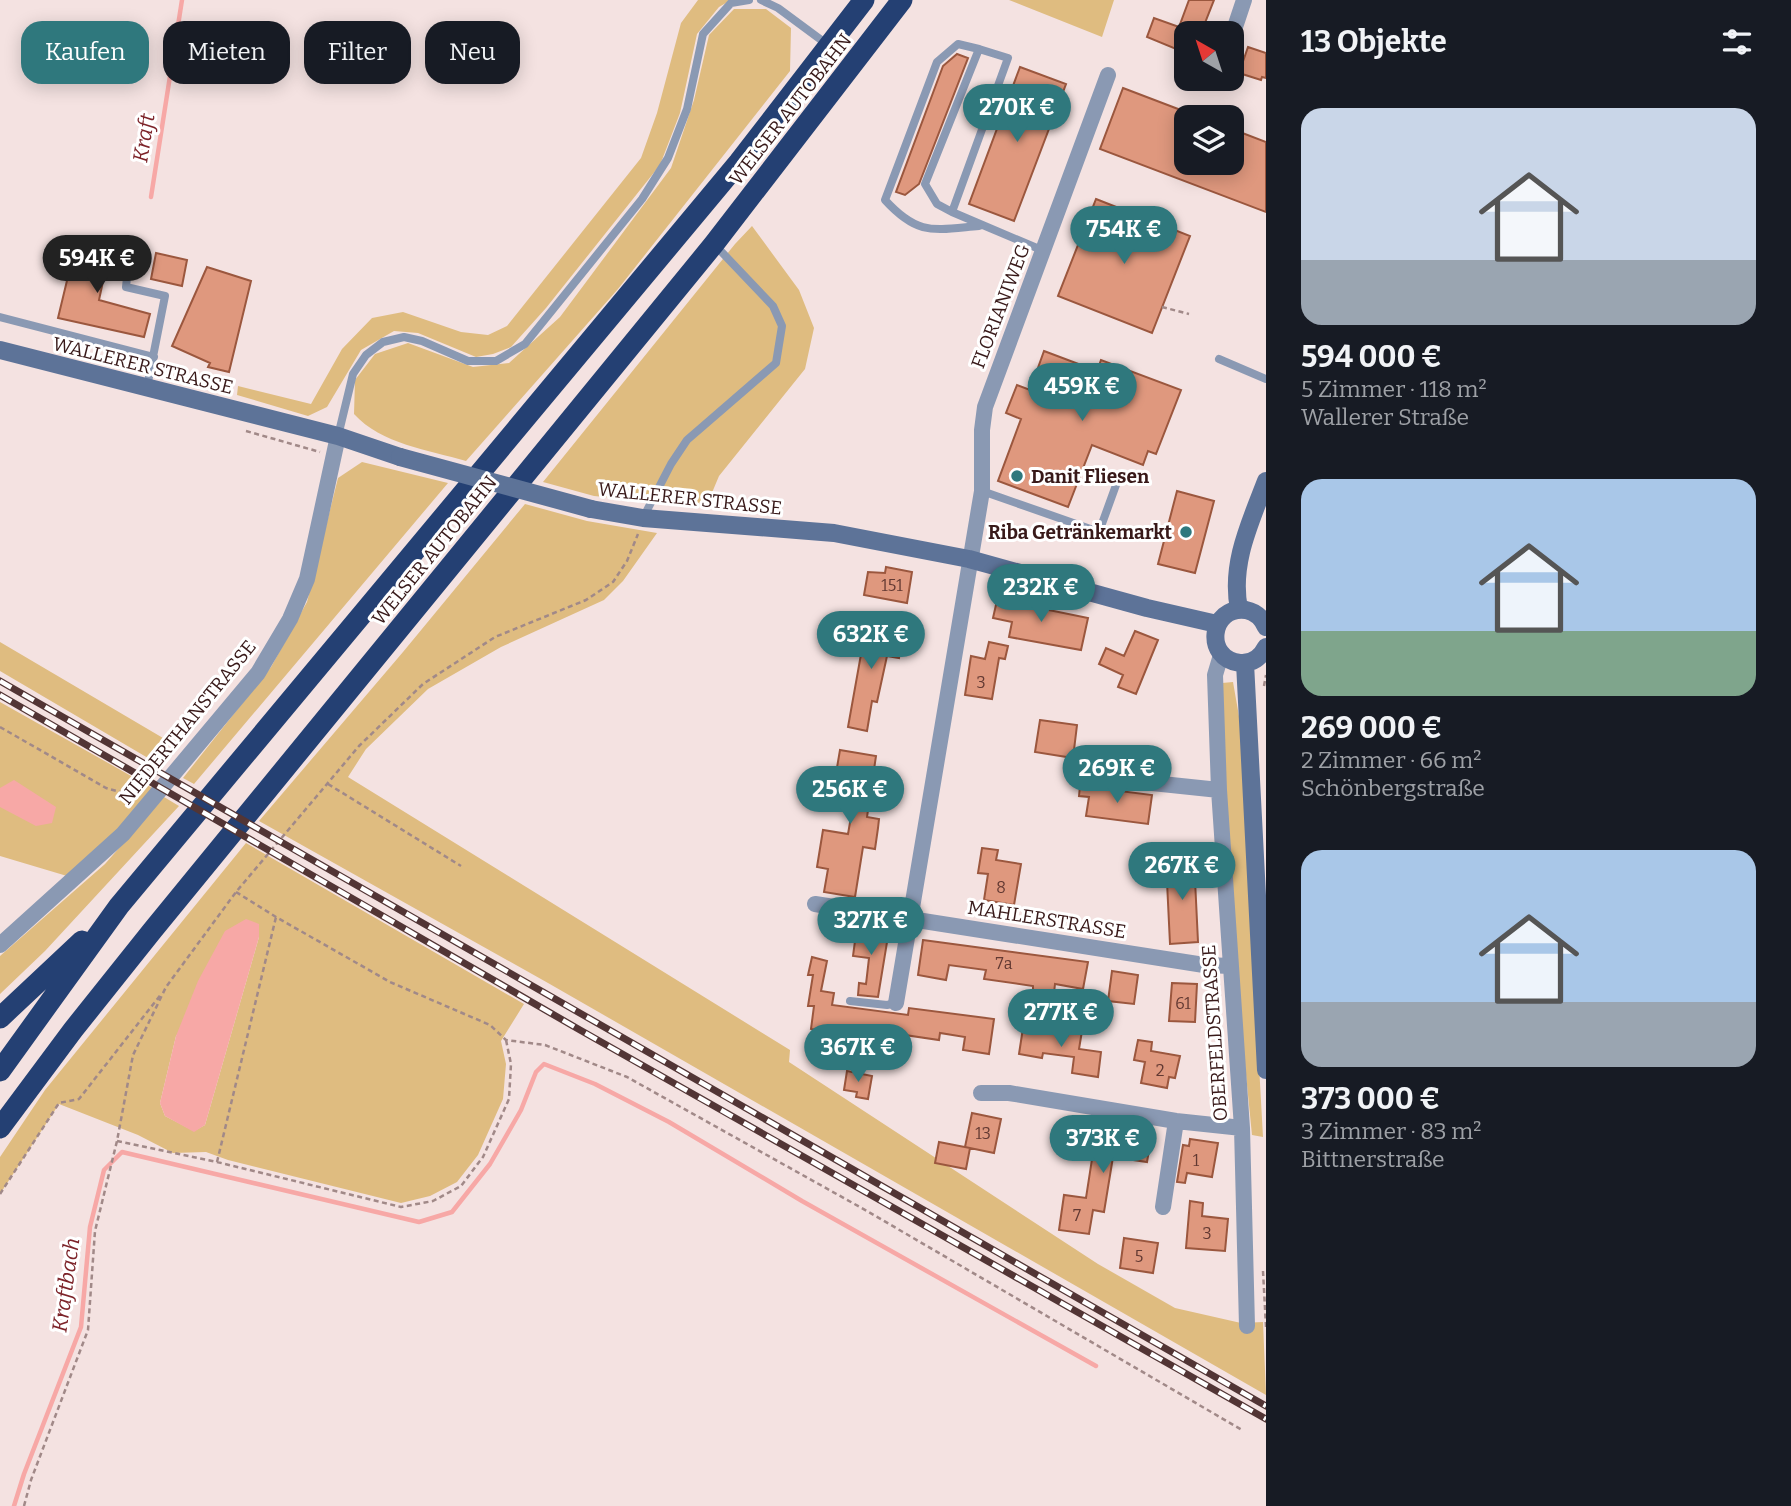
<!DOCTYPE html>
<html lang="de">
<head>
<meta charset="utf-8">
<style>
	body { margin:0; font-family:Bitter,serif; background:#242831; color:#f1f3f6; height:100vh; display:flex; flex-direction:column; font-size:26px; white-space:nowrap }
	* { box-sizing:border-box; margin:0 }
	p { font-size:23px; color:#9ea1a6 }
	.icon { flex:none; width:38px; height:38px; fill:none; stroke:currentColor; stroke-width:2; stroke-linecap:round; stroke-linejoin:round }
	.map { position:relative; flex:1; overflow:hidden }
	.side { display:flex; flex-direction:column; background:#171b24; width:525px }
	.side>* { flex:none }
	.hud { position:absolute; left:21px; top:21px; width:665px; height:63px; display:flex; gap:14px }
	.needle { width:46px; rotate:321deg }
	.buttons { position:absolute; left:1174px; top:21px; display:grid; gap:14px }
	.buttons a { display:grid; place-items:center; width:70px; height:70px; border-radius:14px; background:#171b24; box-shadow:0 4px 18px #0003; font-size:35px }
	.price { position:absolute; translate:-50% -60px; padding:0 16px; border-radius:24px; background:#2f787d; color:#fff; font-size:23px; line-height:46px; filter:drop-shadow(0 2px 4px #0008) }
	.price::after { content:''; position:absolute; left:50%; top:42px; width:21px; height:16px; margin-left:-10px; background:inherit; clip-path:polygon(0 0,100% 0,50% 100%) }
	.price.on { background:#222; color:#fff }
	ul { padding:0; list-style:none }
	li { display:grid; align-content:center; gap:14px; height:371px; padding:0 35px }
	li span { display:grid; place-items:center; height:217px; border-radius:21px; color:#555 }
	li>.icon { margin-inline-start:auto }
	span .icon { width:126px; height:126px; fill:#fffc; stroke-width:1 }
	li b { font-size:30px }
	h2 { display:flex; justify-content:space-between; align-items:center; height:84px; padding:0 35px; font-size:30px }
	.chip { padding:0 24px; border-radius:21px; background:#171b24; box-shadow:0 4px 18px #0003; font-size:24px; line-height:63px }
	.chip.on { background:#2f787d; color:#fff }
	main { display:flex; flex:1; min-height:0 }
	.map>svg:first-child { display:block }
</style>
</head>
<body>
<main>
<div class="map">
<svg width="1266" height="1506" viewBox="0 0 1266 1506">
	<rect width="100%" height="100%" fill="#f4e2e1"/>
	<path fill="#dfbc80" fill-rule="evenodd" d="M698 0H731L719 7 697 34 680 113 660 165 546 308 511 347 493 354 476 357 418 333 394 331 361 350 327 407 308 416 237 395 238 386 311 404 342 349 372 318 403 312 461 332 488 335 507 326 641 158 657 113 681 23Z
		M1009 0H1114L1102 37Z
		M734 9H766L791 28 790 71 618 289 466 461C429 450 381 444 354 414L355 380 375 354 408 343 473 367 509 363 560 317 671 168 694 100 709 35Z
		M752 226 799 290 814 328 805 369 719 476 706 507 594 496 543 482 735 244Z
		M362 462 448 483 194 784 183 778 271 667 307 602 338 478Z
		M525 504 587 521 657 533 623 581 604 600 501 647 428 689 366 749 348 777 790 1050 789 1062 1098 1264 1175 1308 1241 1323 1263 1322 1266 1395 548 983 259 821 403 652Z
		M0 642 163 738 148 758 0 671Z
		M1233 682 1240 722 1263 1137 1252 1135 1228 894 1222 683Z
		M0 702 156 790 135 816 67 876 0 856Z
		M164 797 179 806 45 951 0 994V956L105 864Z
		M246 843 524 1004 501 1041 506 1064 503 1099 478 1155 457 1182 430 1196 401 1203 228 1160 206 1152 173 1153 138 1135 59 1104 0 1194V1157L45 1090ZM259 925V937L205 1125 194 1131 165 1116 160 1103 176 1036Z"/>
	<path fill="#f7a8a6" d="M14 780 56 807 52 823 36 826 0 807V788Z
		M246 919 259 924V937L205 1125 194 1132 165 1116 160 1103 176 1036 198 981 225 931Z"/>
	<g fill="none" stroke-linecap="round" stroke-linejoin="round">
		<path stroke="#f7a8a6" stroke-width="4.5" d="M151 197 182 0
			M14 1506 24 1474 81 1327 90 1227 104 1170 122 1152 419 1222 452 1212 490 1164 521 1110 536 1072 544 1064 595 1084 669 1122 802 1201 1096 1366"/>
	</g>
	<path fill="#df987e" stroke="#9b573e" stroke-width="2" d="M1189 0H1214L1201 33H1186V45L1178 42 1176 49 1147 37 1154 18 1179 27Z
		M1248 47 1266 53V78L1262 77 1261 80 1239 73Z
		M957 54 968 58 919 184 905 195 896 192 943 66Z
		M1020 67 1066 84 1014 221 969 204Z
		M1123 88 1186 112V163H1232V129L1266 142V212L1100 149Z
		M1096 199 1190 236 1152 333 1058 296Z
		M84 238 111 244 99 300 150 314 144 337 58 318 71 264 77 265Z
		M156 253 187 260 182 286 151 279Z
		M207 267 251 281 229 372 208 367 210 363 172 346Z
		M1044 351 1097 371 1101 360 1181 390 1156 454 1148 451 1143 465 1092 445 1068 507 998 481 1021 419 1006 413 1017 385 1030 390Z
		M1177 491 1214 501 1195 573 1158 564Z
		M886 567 912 572 907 603 864 595 868 572 885 573Z
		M998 596 1040 606 1039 608 1088 618 1081 650 1009 637 1012 622 993 618Z
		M860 619 882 623 880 635 902 639 899 658 887 656 877 702 872 701 867 731 848 727 865 632 858 631Z
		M1135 631 1158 640 1136 694 1118 687 1123 675 1099 664 1106 648 1124 656Z
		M989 642 1008 646 1005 659 999 658 992 699 965 695 971 656 985 659Z
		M1040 720 1077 725 1073 758 1035 752Z
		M840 750 876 756 867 817 879 819 878 828 875 849 863 847 855 897 824 892 828 869 817 867 823 830 848 834 855 794 833 791Z
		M1080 786 1152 795 1148 824 1086 816 1089 797 1079 796Z
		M982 848 998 850 996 860 1021 864 1014 905 984 900 988 874 978 873Z
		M1194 859 1198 942 1170 944 1166 861Z
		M857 926 889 930 878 997 858 995 859 983 866 984 869 958 853 956Z
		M923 940 1088 962 1083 989 1055 984 1054 993 1033 990V986L984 979 986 970 949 965 946 980 918 975Z
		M812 957 827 961 821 991 834 993 832 1005 908 1015 909 1008 994 1019 989 1054 963 1050 965 1037 940 1033 939 1040 891 1033 889 1050 876 1049 877 1041 849 1037 842 1066 831 1064 836 1035 818 1032V1030L811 1029 814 1006H808L813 975H808Z
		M1112 971 1138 975 1134 1004 1108 1001Z
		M1172 983 1197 984 1195 1022 1169 1021Z
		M1023 1028 1068 1035 1069 1029 1082 1031 1079 1049 1101 1052 1098 1077 1072 1073 1074 1057 1043 1053 1042 1058 1019 1054Z
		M1138 1040 1152 1042 1151 1051 1180 1056 1175 1078 1169 1077 1167 1088 1141 1083 1145 1062 1134 1060Z
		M847 1071 872 1076 868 1099 856 1097 857 1092 844 1090Z
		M972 1113 1001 1119 994 1153 965 1147Z
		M1097 1127 1117 1130V1127L1152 1133 1147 1162 1113 1157 1104 1212 1093 1210 1089 1234 1059 1230 1064 1195 1086 1198Z
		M1190 1139 1218 1143 1212 1177 1187 1173 1185 1183 1177 1182 1183 1145 1189 1146Z
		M939 1142 970 1148 966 1169 935 1163Z
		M1190 1201 1203 1203 1202 1216 1228 1219 1225 1251 1186 1248Z
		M1124 1238 1158 1243 1153 1273 1120 1268Z"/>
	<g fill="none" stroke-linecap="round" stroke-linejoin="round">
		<path stroke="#a18988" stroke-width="2.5" stroke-dasharray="5 3.5" stroke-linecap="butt" d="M1162 307 1189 314
			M246 431 320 452
			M1264 686 1266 675
			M0 727 106 788 127 794 132 798
			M328 784 461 866
			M236 892 276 917 390 982 490 1025 506 1040 545 1045 627 1077 867 1211 1242 1430
			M117 1141 217 1162 401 1207 433 1201 461 1186 483 1157 509 1099 511 1064 506 1040
			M217 1162 276 917
			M0 1194 59 1103 79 1099 162 993
			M1263 1271 1266 1327
			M24 1506 31 1480 88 1330 95 1231 117 1141 133 1055 166 987 236 892 359 746 423 684 495 637 586 600 613 582 627 561 638 534"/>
		<path stroke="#8a99b3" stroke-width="8" d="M761 0 778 8 828 45
			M979 49 958 44 937 62 885 200C918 236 933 230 979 226
			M952 212 1008 58 979 49 925 184 937 204 952 212 1044 251
			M131 240 126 287 165 296 147 387
			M0 317 154 357
			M1219 359 1266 379
			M338 436 353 374 366 355 383 342 404 337 422 341 468 361H496L525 344 642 199 668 158 687 109 703 34 731 3 749 0
			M982 491 1099 532 1120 474
			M643 518 671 464 687 440 776 363 782 326 773 306 715 245
			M850 1001 887 1005 896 1003"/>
		<path stroke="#8a99b3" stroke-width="16" d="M1232 36 1244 0
			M1221 655 1215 675 1219 790 1242 1128 1247 1326
			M1076 775 1219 790
			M815 904 1204 965 1231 966
			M0 945 123 834 258 673 290 619 307 579 338 436
			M896 1003 982 491V430L985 407 1108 75
			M981 1093H1009L1176 1121 1242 1128
			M1163 1207 1176 1121"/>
		<path stroke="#5d7398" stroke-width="18" d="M0 350 338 436 400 457
			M591 509 643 518 834 533 969 559 1147 608 1217 624
			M1239 609C1230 564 1250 523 1266 481
			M1266 627C1262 618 1256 612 1246 610 1210 605 1203 659 1240 663 1252 664 1261 657 1266 647
			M1245 663 1266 1070"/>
		<path stroke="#244073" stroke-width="21" d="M0 1018 82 941
			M0 1071 119 906 739 162 864 0
			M0 1128 73 1030 152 931 714 244 902 0"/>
		<g stroke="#523535" stroke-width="7">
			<path id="rail" d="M0 681 1266 1406
				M0 695 580 1030 1266 1419"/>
		</g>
		<use href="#rail" stroke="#fff" stroke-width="4.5" stroke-dasharray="13" stroke-linecap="butt"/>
		<path stroke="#5d7398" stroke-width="18" d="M400 457 591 509"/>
	</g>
	<g fill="#2f787d" stroke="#fff" stroke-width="2.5">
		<circle cx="1017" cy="476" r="7"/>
		<circle cx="1186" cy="532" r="7"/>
	</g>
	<g text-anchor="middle" stroke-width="6" stroke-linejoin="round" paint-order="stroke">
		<g font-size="16" fill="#623932">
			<text x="892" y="591">151</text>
			<text x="981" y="688">3</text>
			<text x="1001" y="893">8</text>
			<text x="1004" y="969">7a</text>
			<text x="1183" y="1009">61</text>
			<text x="1160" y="1076">2</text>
			<text x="983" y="1139">13</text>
			<text x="1196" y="1166">1</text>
			<text x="1077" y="1221">7</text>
			<text x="1207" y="1239">3</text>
			<text x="1139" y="1262">5</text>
		</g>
		<g font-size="19" fill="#381919" stroke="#fff">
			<text transform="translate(790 109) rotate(-52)" y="7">WELSER AUTOBAHN</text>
			<text transform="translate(1000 306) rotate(-69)" y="7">FLORIANIWEG</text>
			<text transform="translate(143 365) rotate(14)" y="7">WALLERER STRASSE</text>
			<text transform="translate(690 498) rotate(6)" y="7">WALLERER STRASSE</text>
			<text transform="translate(434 550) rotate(-51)" y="7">WELSER AUTOBAHN</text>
			<text transform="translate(187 722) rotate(-51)" y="7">NIEDERTHANSTRASSE</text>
			<text transform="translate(1047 919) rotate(9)" y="7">MAHLERSTRASSE</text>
			<text transform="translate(1214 1033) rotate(-94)" y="7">OBERFELDSTRASSE</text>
		</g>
		<g font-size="19" font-weight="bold" fill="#381919" stroke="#fff" text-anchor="start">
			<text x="1031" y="483">Danit Fliesen</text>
			<text x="1172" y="539" text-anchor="end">Riba Getränkemarkt</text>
		</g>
		<g font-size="21" font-style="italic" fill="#7d242a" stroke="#fff">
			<text transform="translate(144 138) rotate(-81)" y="7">Kraft</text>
			<text transform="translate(66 1285) rotate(-82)" y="7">Kraftbach</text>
		</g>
	</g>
</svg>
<div class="buttons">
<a><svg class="needle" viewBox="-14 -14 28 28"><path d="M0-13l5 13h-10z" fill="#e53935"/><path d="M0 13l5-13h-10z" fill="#9ea1a6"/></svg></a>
<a><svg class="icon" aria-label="layers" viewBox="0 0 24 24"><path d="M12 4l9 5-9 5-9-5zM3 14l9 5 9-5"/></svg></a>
</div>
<b class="price" style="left:1017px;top:144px">270K €</b>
<b class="price" style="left:1124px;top:266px">754K €</b>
<b class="price on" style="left:97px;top:295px">594K €</b>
<b class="price" style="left:1082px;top:423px">459K €</b>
<b class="price" style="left:1041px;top:624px">232K €</b>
<b class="price" style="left:871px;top:671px">632K €</b>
<b class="price" style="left:1117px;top:805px">269K €</b>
<b class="price" style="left:850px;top:826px">256K €</b>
<b class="price" style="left:1182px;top:902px">267K €</b>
<b class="price" style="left:871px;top:957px">327K €</b>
<b class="price" style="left:1061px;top:1049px">277K €</b>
<b class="price" style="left:858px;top:1084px">367K €</b>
<b class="price" style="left:1103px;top:1175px">373K €</b>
<div class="hud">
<a class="chip on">Kaufen</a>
<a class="chip">Mieten</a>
<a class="chip">Filter</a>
<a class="chip">Neu</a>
</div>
</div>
<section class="side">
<h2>13 Objekte<svg class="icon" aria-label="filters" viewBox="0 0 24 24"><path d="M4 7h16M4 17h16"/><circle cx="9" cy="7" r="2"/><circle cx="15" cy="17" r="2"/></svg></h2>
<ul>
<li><span style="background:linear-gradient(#c9d6e8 70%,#9aa5b1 0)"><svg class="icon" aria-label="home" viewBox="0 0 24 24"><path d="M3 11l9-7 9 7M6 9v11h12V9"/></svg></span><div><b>594 000 €</b><p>5 Zimmer · 118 m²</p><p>Wallerer Straße</p></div></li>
<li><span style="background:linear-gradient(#a9c7e8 70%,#7fa58c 0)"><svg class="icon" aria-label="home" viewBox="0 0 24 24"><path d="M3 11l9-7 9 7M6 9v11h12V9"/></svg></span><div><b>269 000 €</b><p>2 Zimmer · 66 m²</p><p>Schönbergstraße</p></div></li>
<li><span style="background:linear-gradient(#a9c7e8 70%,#9aa5b1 0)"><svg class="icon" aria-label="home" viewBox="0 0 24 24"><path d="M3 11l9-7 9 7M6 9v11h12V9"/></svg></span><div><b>373 000 €</b><p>3 Zimmer · 83 m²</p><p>Bittnerstraße</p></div></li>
</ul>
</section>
</main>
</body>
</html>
